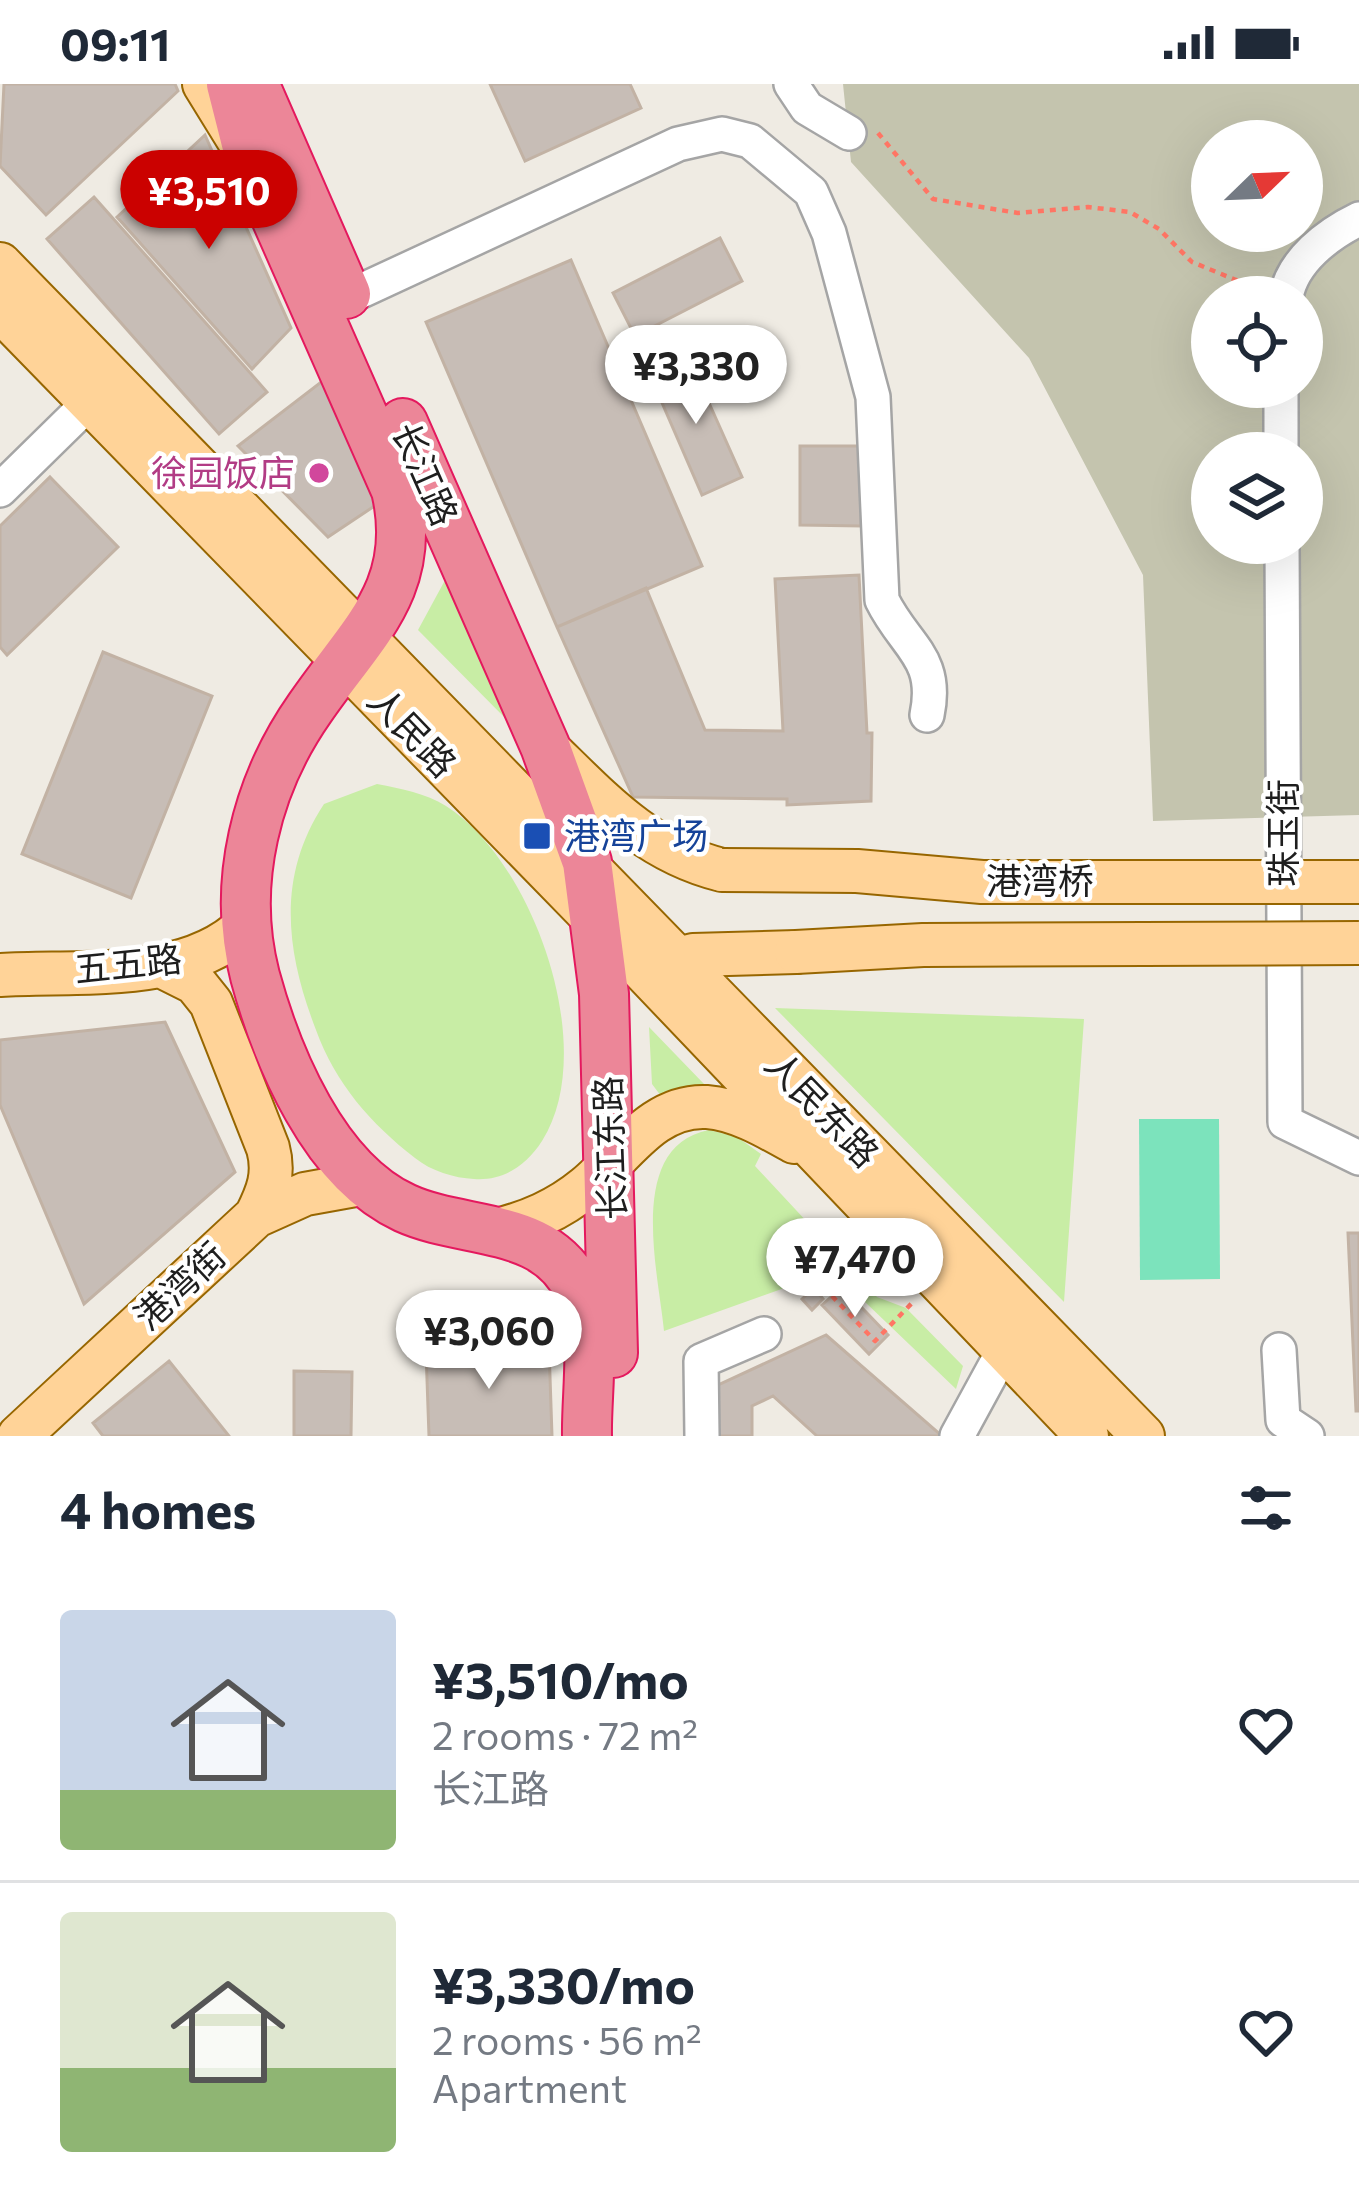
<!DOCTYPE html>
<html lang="en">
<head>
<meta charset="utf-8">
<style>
	body { margin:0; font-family:Commissioner,"Noto Sans SC",sans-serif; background:#f2f2f3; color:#1f2937; height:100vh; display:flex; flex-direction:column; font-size:45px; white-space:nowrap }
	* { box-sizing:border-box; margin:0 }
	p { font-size:39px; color:#747a83 }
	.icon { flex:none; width:66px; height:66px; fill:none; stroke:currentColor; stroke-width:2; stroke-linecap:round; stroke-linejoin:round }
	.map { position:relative; height:1352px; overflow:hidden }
	.drawer { display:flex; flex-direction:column; background:#fff; flex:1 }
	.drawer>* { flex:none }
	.needle { width:78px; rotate:67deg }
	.tools { position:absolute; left:1191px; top:36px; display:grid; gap:24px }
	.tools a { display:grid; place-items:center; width:132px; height:132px; border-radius:50%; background:#fff; box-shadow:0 12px 48px #0002; font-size:60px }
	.price { position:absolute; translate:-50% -102px; padding:0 27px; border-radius:42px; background:#fff; color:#222; font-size:39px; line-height:78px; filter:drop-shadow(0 3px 6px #0008) }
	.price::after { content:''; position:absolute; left:50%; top:72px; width:36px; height:27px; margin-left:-18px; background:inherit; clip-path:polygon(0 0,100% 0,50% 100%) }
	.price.active { background:#cb0100; color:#fff }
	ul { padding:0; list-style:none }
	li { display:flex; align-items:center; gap:36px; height:300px; padding:0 60px }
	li+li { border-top:3px solid #e0e1e3 }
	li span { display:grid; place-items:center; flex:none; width:336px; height:240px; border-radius:12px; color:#555 }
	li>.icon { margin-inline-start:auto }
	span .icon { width:144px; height:144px; fill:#fffc; stroke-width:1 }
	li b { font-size:51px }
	h2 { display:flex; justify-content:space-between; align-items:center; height:144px; padding:0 60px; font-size:51px }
	.status { display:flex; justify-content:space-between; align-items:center; height:84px; padding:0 60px; background:#fff; direction:ltr }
	.status svg { height:33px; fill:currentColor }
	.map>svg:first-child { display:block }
</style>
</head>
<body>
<div class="status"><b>09:11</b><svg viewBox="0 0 49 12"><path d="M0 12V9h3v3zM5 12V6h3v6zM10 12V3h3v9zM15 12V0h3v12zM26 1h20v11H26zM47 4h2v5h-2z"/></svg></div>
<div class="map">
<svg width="1359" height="1352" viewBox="0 0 1359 1352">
	<rect width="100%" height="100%" fill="#efebe3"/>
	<path fill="#c4c4ae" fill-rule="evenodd" d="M843 0H1359V731L1153 737 1143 491 1029 274 851 78ZM1212 57H1302V147H1212ZM1212 213H1302V303H1212ZM1212 369H1302V459H1212Z"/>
	<path fill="#c8eda5" d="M450 487 514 643 418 546Z
		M377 700C402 705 425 709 446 722 534 778 600 966 542 1057 526 1082 503 1097 474 1095 454 1094 431 1087 415 1074 371 1040 335 999 316 946 286 868 276 793 324 720Z
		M775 924 1084 935 1064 1218Z
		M649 943 705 1001 661 1012 652 1000Z
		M709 1046 737 1053 761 1070 755 1082 877 1213 906 1224 963 1282 956 1305 842 1196 831 1208 815 1193 664 1247C658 1186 626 1062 709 1046Z"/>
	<path fill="#7ce3bc" d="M1139 1035H1219L1220 1195 1140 1196Z"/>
	<path fill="#c7bdb6" stroke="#c2b2a4" stroke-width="3" d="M4 0H175L178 7 46 131 0 82Z
		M490 0H630L641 24 525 77Z
		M205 51 291 244 252 285 117 133Z
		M94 113 267 308 219 350 47 155Z
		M720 154 742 197 635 252 613 209Z
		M571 176 702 482 557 543 426 238Z
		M689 274 742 393 702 411 650 291Z
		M329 292 385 415 328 453 238 362Z
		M800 362H861V442L800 441Z
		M50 393 118 463 7 571 0 563V442Z
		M859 491 867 649H872L871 717 787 721V715L633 713 557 543 646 504 705 646 783 647 775 495Z
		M103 568 212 612 131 814 22 770Z
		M165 938 235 1088 84 1220 0 1021V956Z
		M1348 1149H1359V1327H1356Z
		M842 1203 888 1251 869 1270 822 1221Z
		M814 1204 823 1215 812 1226 802 1215Z
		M826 1251 942 1352H817L773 1312 752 1322V1352H716V1302Z
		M549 1263 552 1352H429L426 1267Z
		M169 1277 229 1352H103L93 1339Z
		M294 1287 352 1288 351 1352H294Z"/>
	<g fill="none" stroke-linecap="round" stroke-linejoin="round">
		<g stroke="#a5a5a5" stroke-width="38">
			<path id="minor" d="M791 0 807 24 849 49
				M348 213 678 60 722 50 750 57 811 108 829 149 873 313 882 516C905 563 939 573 927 631
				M1286 213C1292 177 1328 150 1359 135
				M1281 303V369
				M0 406 106 302
				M1282 459 1285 1038 1359 1074
				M1279 1266 1283 1336 1307 1352
				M702 1352 701 1277 764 1250
				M957 1352 1005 1264"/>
		</g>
		<g stroke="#976600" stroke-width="46">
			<path id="major" d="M204 0 241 60
				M0 180 1143 1352
				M0 226 597 838 1087 1352
				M545 662C600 715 645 767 722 786
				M661 879 693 871 796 868
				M159 881 195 899 211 919 268 1064C275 1090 268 1108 256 1132
				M0 891C78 886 187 900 246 841
				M494 1147C529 1138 558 1126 586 1103 623 1073 652 1020 707 1023 737 1025 769 1044 794 1058
				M19 1352 256 1132 305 1110 366 1099"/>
		</g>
		<g stroke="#e4195e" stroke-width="52">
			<path id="highway" d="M231 0 250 75 396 406C419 505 362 548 310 624 256 701 231 800 255 892 277 973 324 1087 405 1124 464 1151 548 1137 579 1207 597 1248 586 1308 587 1352
				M256 4 346 210
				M403 339 545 662 587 778 604 910 613 1269"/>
		</g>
		<path stroke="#ff7564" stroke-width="4.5" stroke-dasharray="6 6" stroke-linecap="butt" d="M878 49 933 115 1018 129 1088 123 1130 128 1159 145 1192 178 1236 196 1261 199
			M832 1212 875 1257 914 1217"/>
		<use href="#minor" stroke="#fff" stroke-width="33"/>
		<use href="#major" stroke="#ffd398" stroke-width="42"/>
		<use href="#highway" stroke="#ec8698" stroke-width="48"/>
		<g stroke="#976600" stroke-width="46" stroke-linecap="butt">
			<path id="major-bridge" d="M722 786 857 787 982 798H1359
				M796 868 923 861 1359 859"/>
		</g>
		<use href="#major-bridge" stroke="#ffd398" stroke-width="42"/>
	</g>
	<circle fill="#d1479c" stroke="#fff" stroke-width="4.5" cx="319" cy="389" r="12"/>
	<rect fill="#1a4fb4" stroke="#fff" stroke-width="4.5" x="522" y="737" width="30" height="30" rx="6"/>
	<g text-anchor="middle" stroke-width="9" stroke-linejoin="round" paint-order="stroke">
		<g font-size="36" fill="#b23c85" stroke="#fff" text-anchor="end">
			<text x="295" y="402">徐园饭店</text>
		</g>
		<g font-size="36" fill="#1e1e1e" stroke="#fff">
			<text transform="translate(425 390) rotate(66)" y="13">长江路</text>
			<text transform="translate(412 648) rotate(46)" y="13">人民路</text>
			<text transform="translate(1283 749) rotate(-90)" y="13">珠玉街</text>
			<text x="1040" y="810">港湾桥</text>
			<text transform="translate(128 880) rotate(-6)" y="13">五五路</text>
			<text transform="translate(822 1025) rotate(46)" y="13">人民东路</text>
			<text transform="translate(610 1064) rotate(-92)" y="13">长江东路</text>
			<text transform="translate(180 1202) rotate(-43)" y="13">港湾街</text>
		</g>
		<g font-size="36" fill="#164399" stroke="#fff" text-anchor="start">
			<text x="564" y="765">港湾广场</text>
		</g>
	</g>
</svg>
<div class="tools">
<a><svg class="needle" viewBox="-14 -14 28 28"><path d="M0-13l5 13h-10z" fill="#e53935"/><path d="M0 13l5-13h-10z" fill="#747a83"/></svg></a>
<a><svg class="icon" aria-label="locate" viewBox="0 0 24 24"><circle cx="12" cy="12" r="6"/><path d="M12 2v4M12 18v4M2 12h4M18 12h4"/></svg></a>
<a><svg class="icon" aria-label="layers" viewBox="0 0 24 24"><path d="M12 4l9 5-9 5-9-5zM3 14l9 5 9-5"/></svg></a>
</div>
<b class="price active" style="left:209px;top:168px">¥3,510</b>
<b class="price" style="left:696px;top:343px">¥3,330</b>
<b class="price" style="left:855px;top:1236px">¥7,470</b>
<b class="price" style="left:489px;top:1308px">¥3,060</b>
</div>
<section class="drawer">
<h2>4 homes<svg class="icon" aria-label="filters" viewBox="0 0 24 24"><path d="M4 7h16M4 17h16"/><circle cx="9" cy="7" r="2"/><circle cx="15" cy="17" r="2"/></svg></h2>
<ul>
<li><span style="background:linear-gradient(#c9d6e8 75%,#8fb573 0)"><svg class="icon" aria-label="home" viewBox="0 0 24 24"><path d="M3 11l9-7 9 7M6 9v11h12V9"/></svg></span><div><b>¥3,510/mo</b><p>2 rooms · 72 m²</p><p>长江路</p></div><svg class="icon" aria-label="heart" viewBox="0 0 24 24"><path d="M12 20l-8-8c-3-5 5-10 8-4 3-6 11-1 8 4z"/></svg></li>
<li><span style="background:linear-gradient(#dfe7d0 65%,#8fb573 0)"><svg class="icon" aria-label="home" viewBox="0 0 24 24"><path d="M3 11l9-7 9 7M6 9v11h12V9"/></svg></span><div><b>¥3,330/mo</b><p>2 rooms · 56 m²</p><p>Apartment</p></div><svg class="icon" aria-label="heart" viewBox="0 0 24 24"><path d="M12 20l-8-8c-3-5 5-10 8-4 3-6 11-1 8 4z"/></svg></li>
</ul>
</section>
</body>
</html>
